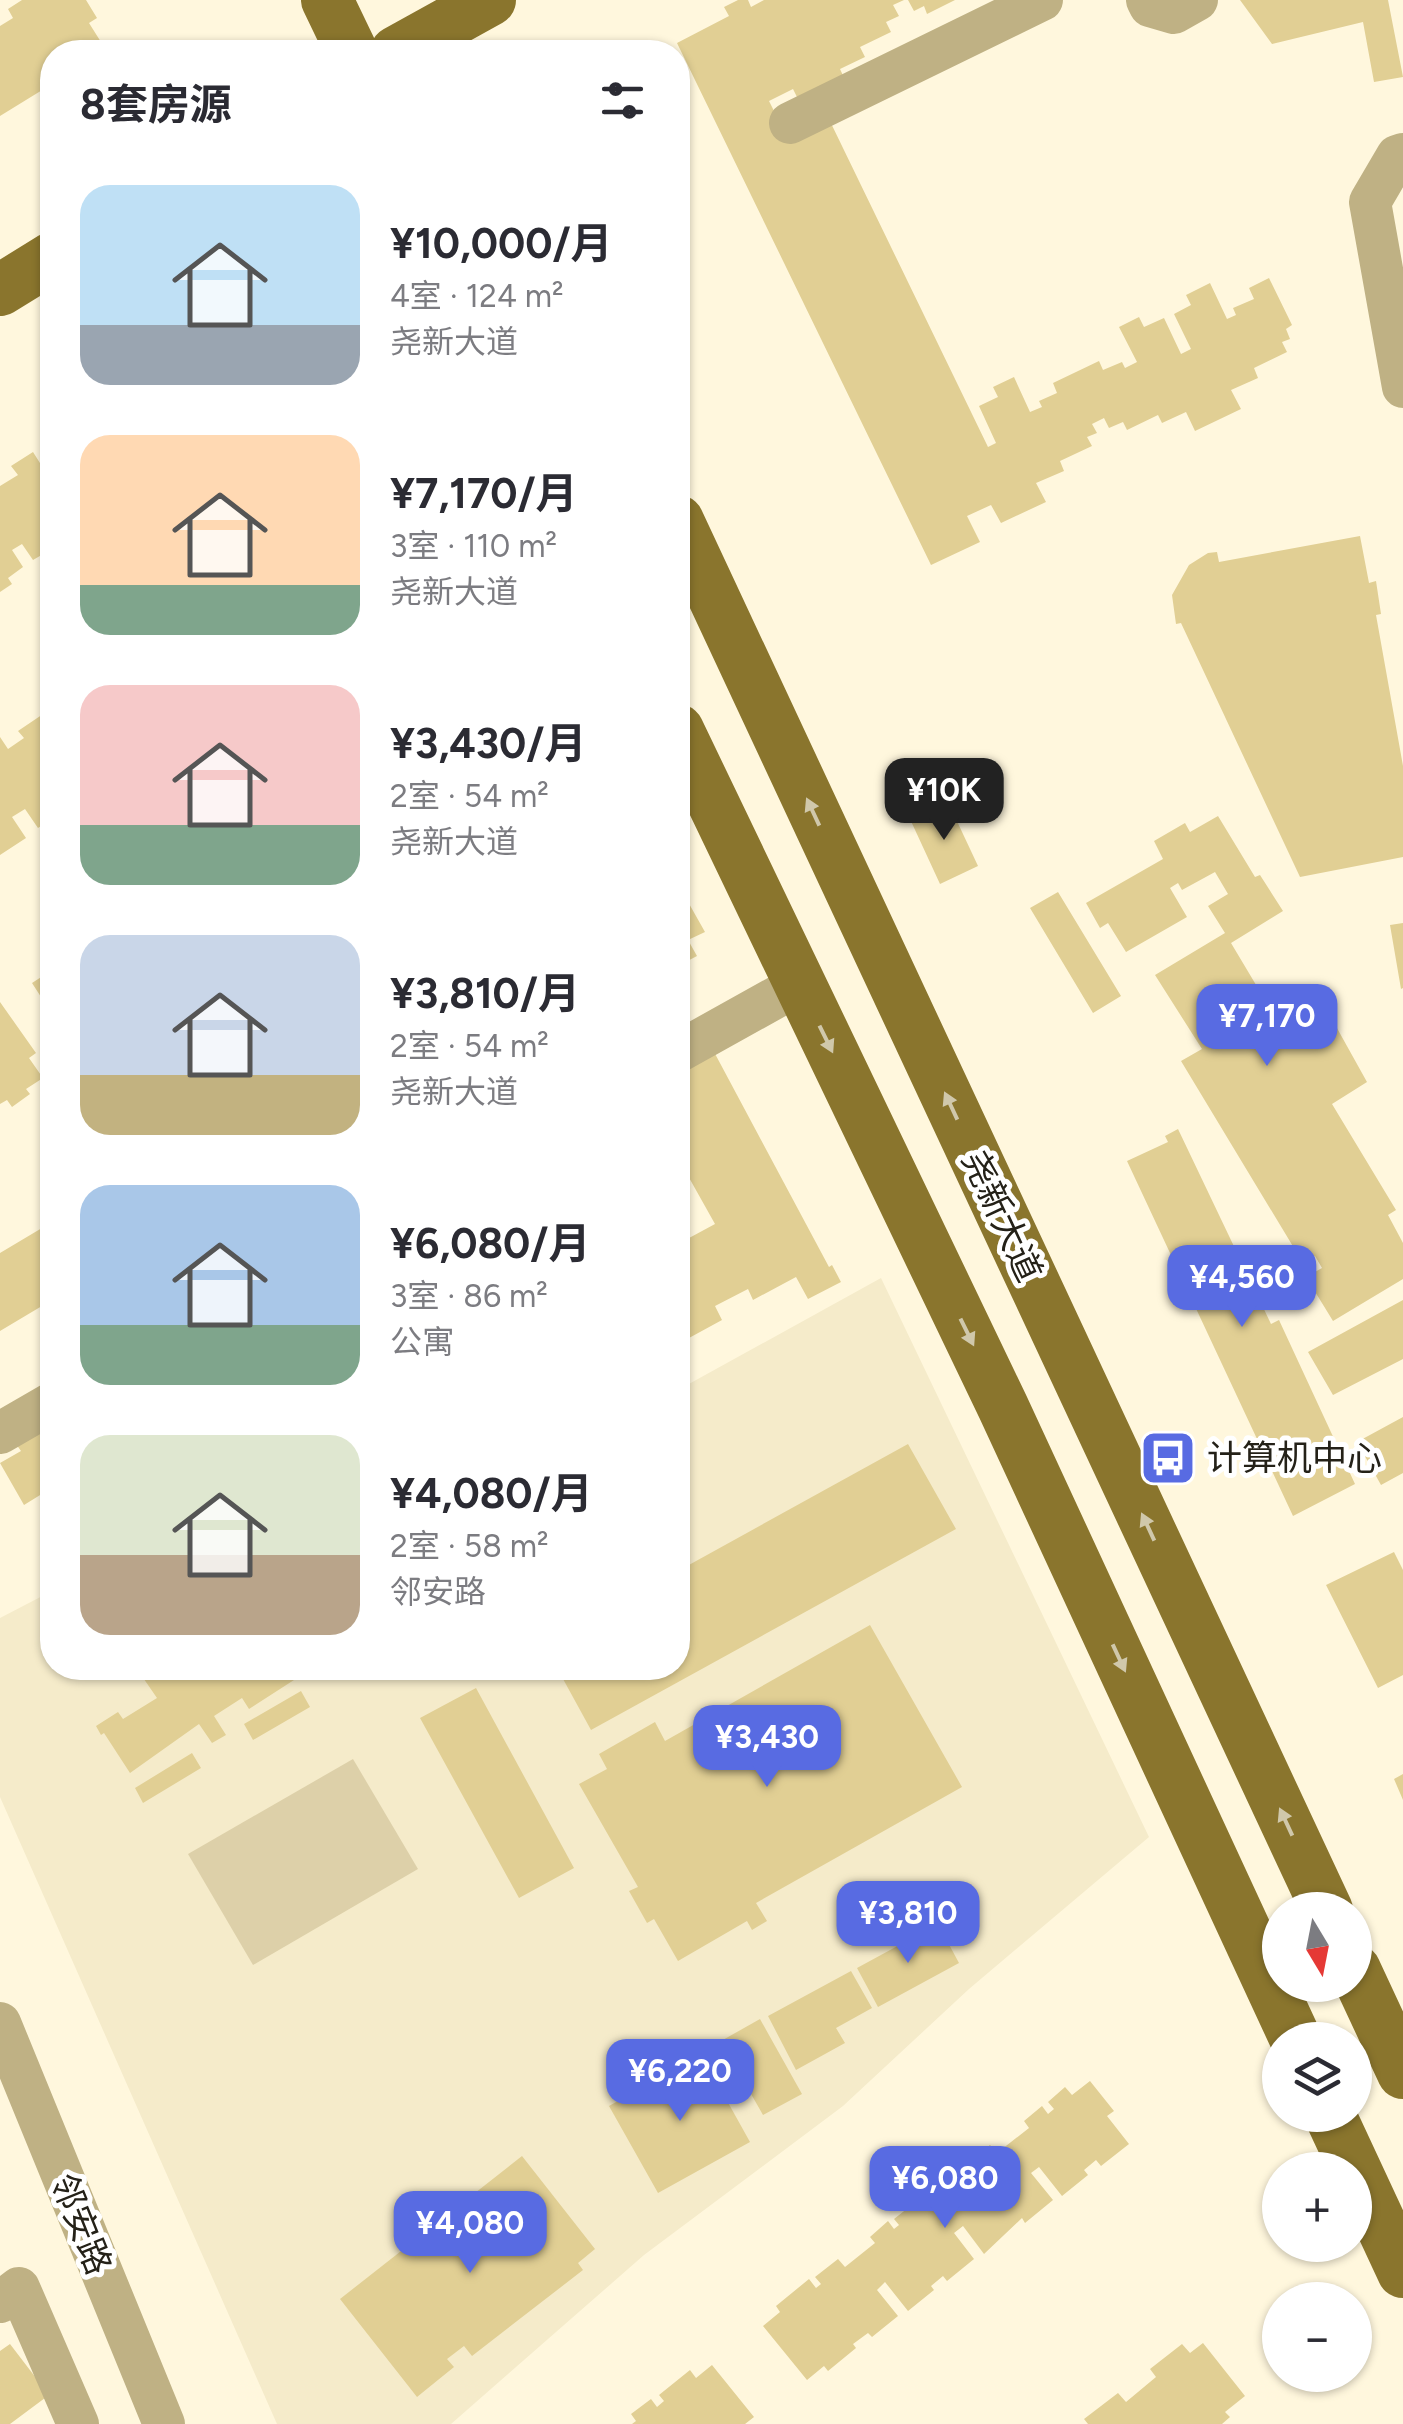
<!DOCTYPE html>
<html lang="zh">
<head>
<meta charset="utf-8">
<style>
	body { margin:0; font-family:Figtree,"Noto Sans SC",sans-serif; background:#f7f7f7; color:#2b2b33; height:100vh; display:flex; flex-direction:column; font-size:38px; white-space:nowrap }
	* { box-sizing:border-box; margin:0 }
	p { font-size:32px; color:#7c7c81 }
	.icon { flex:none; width:55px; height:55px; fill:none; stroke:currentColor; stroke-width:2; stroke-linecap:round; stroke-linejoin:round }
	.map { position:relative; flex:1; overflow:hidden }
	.details { position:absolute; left:40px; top:40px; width:650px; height:1640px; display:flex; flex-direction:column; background:#fff; border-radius:40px; box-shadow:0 2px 8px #0004 }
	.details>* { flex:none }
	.needle { width:65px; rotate:170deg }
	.buttons { position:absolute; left:1262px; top:1892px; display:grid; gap:20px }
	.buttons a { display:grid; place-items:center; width:110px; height:110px; border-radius:50%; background:#fff; box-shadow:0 2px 8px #0004; font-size:50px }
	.price { position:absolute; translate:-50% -85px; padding:0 22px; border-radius:20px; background:#586be2; color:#fff; font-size:32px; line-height:65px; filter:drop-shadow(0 2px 5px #0008) }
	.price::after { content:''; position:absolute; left:50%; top:60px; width:30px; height:22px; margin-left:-15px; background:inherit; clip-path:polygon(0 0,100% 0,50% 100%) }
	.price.current { background:#222; color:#fff }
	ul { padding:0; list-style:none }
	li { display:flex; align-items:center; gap:30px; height:250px; padding:0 40px }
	li span { display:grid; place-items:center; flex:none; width:280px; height:200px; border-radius:30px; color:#555 }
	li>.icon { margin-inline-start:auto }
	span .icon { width:120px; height:120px; fill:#fffc; stroke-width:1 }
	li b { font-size:42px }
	h2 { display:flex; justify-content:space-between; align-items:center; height:120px; padding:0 40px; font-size:42px }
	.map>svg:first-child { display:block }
</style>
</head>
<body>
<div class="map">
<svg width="1403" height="2424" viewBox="0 0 1403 2424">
	<rect width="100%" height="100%" fill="#fff7dd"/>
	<path fill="#f5ebca" d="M881 1278 1149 1837 969 1989 843 2106 644 2255 451 2424H277L0 1797V1618L52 1591V1668H678V1390Z"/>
	<path fill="#ddd0a9" d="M353 1759 418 1869 253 1965 188 1854Z"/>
	<path fill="#e1cf94" d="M22 0H86L97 18 89 23 106 50 52 52V84L0 116V26L13 18 8 9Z
		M738 0H748L751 7 764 0H904L893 5 899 16 886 22 891 32 860 47 865 57 840 69 846 82 801 105 793 89 769 101 785 133 826 113 988 447 996 443 979 406 998 397 993 387 1014 377 1030 412 1042 407 1039 401 1057 393 1053 383 1099 361 1103 370 1122 362 1125 368 1137 362 1119 327 1139 317 1144 327 1164 318 1181 354 1191 349 1174 314 1191 305 1186 295 1210 283 1227 319 1236 315 1233 308 1254 299 1249 288 1269 278 1292 325 1286 329 1290 339 1282 342 1287 352 1254 368 1258 378 1231 390 1241 409 1195 431 1186 412 1162 423 1158 415 1127 430 1123 422 1109 428 1104 418 1092 424 1097 433 1087 437 1092 446 1060 461 1064 471 1036 483 1046 502 1001 523 991 505 967 516 980 542 931 565 677 43 729 16 724 7Z
		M908 0H955L927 14 924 6 914 11Z
		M1240 0H1388L1403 77 1374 82 1363 22 1272 44Z
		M33 452 52 482V556L49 559 45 553 33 560 22 544 12 550 23 567 8 578 12 584 0 592V486L18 475 11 466Z
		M1360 536 1369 583 1376 581 1381 614 1376 615 1403 766V857L1300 877 1181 623 1176 624 1172 595 1189 565 1208 553 1217 552 1219 562Z
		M52 708V819L38 828 25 809 12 817 26 838 0 855V737L8 749 24 738 18 731Z
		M948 802 978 866 940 884 910 819Z
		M1218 816 1255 877 1260 875 1283 911 1231 943 1271 1010 1313 985 1367 1082 1332 1104 1396 1210 1388 1215 1403 1243V1279L1333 1321 1306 1277 1322 1268 1315 1256 1303 1263 1181 1061 1202 1049 1155 975 1225 933 1208 906 1228 894 1215 872 1182 890 1178 883 1170 888 1187 917 1126 952 1108 923 1100 928 1086 903 1163 859 1154 841 1185 823 1190 832Z
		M1058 892 1121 996 1093 1013 1030 908Z
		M683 893 705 932 688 940 697 956 678 966V896Z
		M1403 923V988L1401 989 1390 925Z
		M52 970V1014L32 983Z
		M0 1002 36 1053 29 1058 43 1078 26 1089 30 1094 12 1107 7 1100 0 1104Z
		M713 1050 829 1267 832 1265 841 1282 808 1299 796 1277 753 1300 748 1289 715 1306 722 1320 678 1344V1244L715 1224 678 1158V1068Z
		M1178 1129 1271 1324 1279 1320 1355 1484 1293 1516 1127 1161 1168 1142 1165 1136Z
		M52 1222V1300L0 1331V1253Z
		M1403 1300V1359L1333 1395 1308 1352Z
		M1403 1417V1473L1381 1485 1357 1442Z
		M52 1422V1505L45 1492 24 1505 0 1463 21 1451 16 1444Z
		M908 1444 956 1529 591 1730 557 1668H678V1571Z
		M1394 1552 1403 1570V1675L1378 1688 1326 1585Z
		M870 1625 962 1787 756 1903 767 1921 752 1930 747 1921 678 1961 654 1919 647 1923 629 1891 638 1887 579 1784 607 1769 599 1754 655 1722 665 1741Z
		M121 1668H286L294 1680 249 1709 242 1698 214 1716 226 1735 212 1743 199 1724 130 1773 104 1733 101 1735 96 1726 118 1712 123 1719 157 1698 137 1669 127 1676Z
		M476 1688 574 1868 519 1898 420 1718Z
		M301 1691 310 1707 253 1740 244 1724Z
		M192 1753 201 1768 143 1803 135 1788Z
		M1403 1774V1800L1394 1779Z
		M938 1924 959 1963 878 2007 857 1968Z
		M851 1971 872 2008 836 2028 845 2043 796 2070 768 2016Z
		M760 2019 802 2094 763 2115 721 2041Z
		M701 2054 750 2142 658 2193 609 2106Z
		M1090 2081 1114 2111 1107 2116 1129 2144 1101 2166 1096 2160 1084 2170 1088 2175 1062 2196 1039 2167 1031 2173 1053 2200 1025 2223 1022 2218 984 2254 963 2226 954 2233 974 2259 947 2281 943 2276 931 2286 934 2290 908 2311 885 2282 877 2290 898 2316 872 2337 868 2333 853 2344 856 2348 828 2371 824 2366 807 2380 763 2326 780 2312 776 2306 809 2279 816 2288 821 2284 815 2277 838 2259 845 2267 875 2243 870 2237 888 2221 894 2229 899 2225 894 2219 913 2204 919 2211 953 2183 947 2177 964 2163 970 2171 978 2165 973 2159 990 2145 997 2153 1029 2128 1024 2121 1042 2106 1048 2114 1054 2109 1048 2102 1065 2087 1072 2095Z
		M522 2156 595 2249 578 2263 583 2270 472 2356 464 2346 447 2359 454 2367 417 2397 340 2299Z
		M1203 2343 1245 2396 1225 2412 1230 2417 1222 2424H1088L1084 2419 1118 2393 1126 2402 1156 2377 1150 2369 1182 2344 1190 2353Z
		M10 2344 49 2395 10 2424H0V2351Z
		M712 2365 754 2417 745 2424H632L636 2421 631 2414 651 2399 657 2407 664 2401 659 2395 690 2370 696 2378Z"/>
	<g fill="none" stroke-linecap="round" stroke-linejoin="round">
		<path stroke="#bfb184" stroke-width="42" d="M1147 0 1150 6 1174 13 1197 0
			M790 123 1042 0
			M1403 154 1397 156 1370 202 1403 387
			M678 1052 800 984
			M0 1433 52 1403
			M0 2023 164 2424
			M0 2302 19 2288 78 2424"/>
		<path stroke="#8a752d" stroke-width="52" d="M327 0 352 52
			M396 52 490 0
			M0 290 52 258
			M678 521 1327 1910
			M678 730 1003 1407 1296 2040
			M1355 1970 1403 2073
			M1330 2115 1403 2272"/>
	</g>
	<defs><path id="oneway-solid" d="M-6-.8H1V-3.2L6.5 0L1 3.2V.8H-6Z" transform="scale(2.5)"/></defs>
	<g fill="#d0c8ab">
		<use href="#oneway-solid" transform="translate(813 812) rotate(-115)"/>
		<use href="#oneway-solid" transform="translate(826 1039) rotate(64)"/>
		<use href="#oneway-solid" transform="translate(951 1106) rotate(-115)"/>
		<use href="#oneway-solid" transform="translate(967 1332) rotate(64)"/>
		<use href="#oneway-solid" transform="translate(1148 1527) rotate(-115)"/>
		<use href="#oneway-solid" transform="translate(1119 1658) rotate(65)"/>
		<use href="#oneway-solid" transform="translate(1286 1822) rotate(-115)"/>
	</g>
	<defs>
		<g id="bus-square" transform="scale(2.875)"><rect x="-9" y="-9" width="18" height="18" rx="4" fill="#586be2" stroke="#fff"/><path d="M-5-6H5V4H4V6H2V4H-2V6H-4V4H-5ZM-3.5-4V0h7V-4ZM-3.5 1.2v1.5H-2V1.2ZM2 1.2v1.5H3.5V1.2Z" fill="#fff"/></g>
	</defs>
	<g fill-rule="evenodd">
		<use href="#bus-square" x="1168" y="1458"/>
	</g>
	<g text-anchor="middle" stroke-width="10" stroke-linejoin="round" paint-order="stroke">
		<g font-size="35" fill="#242118" stroke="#fff">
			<text transform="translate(1002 1216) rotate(65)" y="12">尧新大道</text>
			<text transform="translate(81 2224) rotate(68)" y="12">邻安路</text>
		</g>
		<g font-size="35" fill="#242118" stroke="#fff" text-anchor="start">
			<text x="1207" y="1470">计算机中心</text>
		</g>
	</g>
</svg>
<div class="buttons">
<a><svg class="needle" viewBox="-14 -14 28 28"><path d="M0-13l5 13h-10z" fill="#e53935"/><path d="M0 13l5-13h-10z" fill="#7c7c81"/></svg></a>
<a><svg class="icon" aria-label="layers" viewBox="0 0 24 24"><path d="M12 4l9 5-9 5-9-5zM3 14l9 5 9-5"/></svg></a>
<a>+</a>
<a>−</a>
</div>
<b class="price current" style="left:944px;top:843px">¥10K</b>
<b class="price" style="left:1267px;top:1069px">¥7,170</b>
<b class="price" style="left:1242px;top:1330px">¥4,560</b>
<b class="price" style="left:767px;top:1790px">¥3,430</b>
<b class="price" style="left:908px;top:1966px">¥3,810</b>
<b class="price" style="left:680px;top:2124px">¥6,220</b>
<b class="price" style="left:945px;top:2231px">¥6,080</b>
<b class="price" style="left:470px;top:2276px">¥4,080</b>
<section class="details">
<h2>8套房源<svg class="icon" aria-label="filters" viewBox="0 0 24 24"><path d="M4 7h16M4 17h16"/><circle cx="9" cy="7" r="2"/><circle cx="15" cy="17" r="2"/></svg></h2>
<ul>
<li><span style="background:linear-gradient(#bfe0f5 70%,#9aa5b1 0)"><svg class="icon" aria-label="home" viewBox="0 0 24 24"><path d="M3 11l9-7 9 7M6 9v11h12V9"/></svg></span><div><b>¥10,000/月</b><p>4室 · 124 m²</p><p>尧新大道</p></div></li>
<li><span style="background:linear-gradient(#ffd9b3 75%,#7fa58c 0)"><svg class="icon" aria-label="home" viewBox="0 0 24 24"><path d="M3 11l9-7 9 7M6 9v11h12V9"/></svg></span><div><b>¥7,170/月</b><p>3室 · 110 m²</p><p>尧新大道</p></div></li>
<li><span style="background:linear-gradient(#f6c9c9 70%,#7fa58c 0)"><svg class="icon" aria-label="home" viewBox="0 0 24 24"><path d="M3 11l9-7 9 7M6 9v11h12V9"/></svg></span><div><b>¥3,430/月</b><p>2室 · 54 m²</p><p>尧新大道</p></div></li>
<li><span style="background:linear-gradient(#c9d6e8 70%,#c2b280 0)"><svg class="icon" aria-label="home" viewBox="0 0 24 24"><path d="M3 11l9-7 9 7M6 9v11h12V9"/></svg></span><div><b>¥3,810/月</b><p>2室 · 54 m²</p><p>尧新大道</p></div></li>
<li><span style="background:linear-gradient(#a9c7e8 70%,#7fa58c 0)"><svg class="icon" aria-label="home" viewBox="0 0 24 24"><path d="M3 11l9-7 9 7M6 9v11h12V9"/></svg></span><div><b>¥6,080/月</b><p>3室 · 86 m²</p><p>公寓</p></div></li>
<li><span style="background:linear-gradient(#dfe7d0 60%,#b9a48a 0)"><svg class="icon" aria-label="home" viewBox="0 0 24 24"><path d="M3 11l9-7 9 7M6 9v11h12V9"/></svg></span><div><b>¥4,080/月</b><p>2室 · 58 m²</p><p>邻安路</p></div></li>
</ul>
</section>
</div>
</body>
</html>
